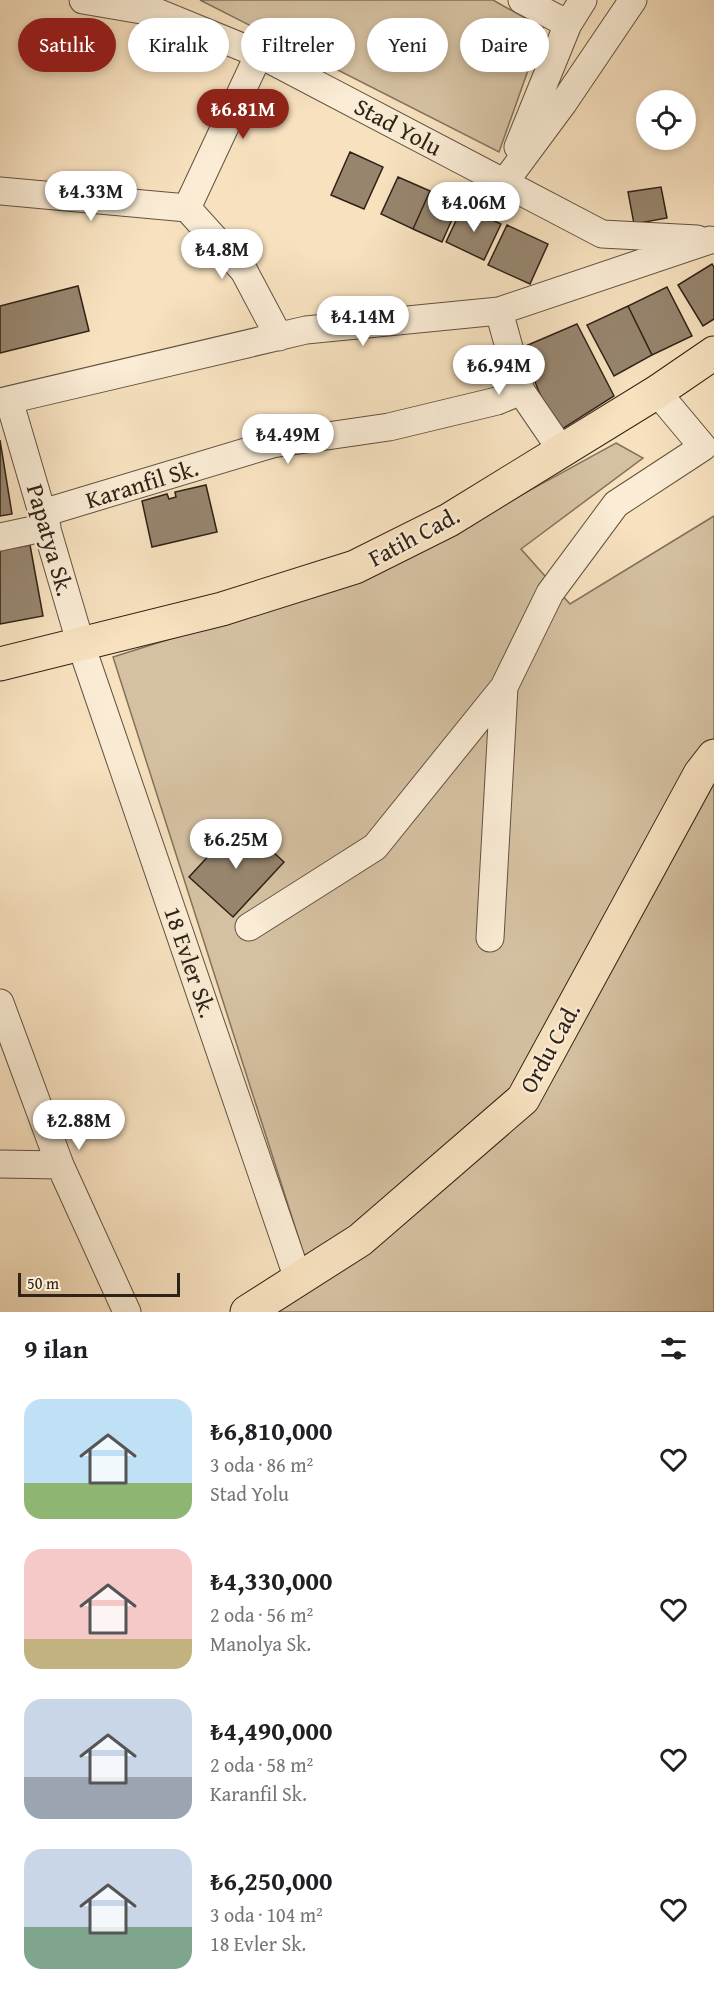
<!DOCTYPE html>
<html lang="tr">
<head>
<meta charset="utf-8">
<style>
	body { margin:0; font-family:"Gentium Book Plus",serif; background:#f2f2f2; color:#202124; height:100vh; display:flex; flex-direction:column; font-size:22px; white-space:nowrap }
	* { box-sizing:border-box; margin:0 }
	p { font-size:20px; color:#757577 }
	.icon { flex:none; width:33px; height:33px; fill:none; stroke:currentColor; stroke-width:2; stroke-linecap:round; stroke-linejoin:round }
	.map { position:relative; height:1312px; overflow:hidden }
	.drawer { display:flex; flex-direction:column; background:#fff; flex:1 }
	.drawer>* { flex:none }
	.hud { position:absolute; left:18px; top:18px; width:678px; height:54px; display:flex; gap:12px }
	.buttons { position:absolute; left:636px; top:90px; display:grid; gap:12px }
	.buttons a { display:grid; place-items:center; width:60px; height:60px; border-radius:50%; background:#fff; box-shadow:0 3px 9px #0003; font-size:30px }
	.scale { position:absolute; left:18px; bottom:15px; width:162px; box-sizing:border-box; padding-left:6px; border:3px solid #2f2216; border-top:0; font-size:16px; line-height:21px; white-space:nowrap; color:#2f2216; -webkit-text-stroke:4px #faecd5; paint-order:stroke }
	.price { position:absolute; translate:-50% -51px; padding:0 14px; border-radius:21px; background:#fff; color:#222; font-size:20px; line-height:39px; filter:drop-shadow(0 2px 3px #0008) }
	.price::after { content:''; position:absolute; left:50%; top:36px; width:18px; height:14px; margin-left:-9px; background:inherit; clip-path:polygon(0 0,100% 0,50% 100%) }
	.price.on { background:#8f2418; color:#fff }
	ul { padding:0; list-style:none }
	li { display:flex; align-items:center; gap:18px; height:150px; padding:0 24px }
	li span { display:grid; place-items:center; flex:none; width:168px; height:120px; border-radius:18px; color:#555 }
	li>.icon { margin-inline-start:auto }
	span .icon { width:72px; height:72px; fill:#fffc; stroke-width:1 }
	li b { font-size:26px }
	h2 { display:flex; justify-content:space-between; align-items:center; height:72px; padding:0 24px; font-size:26px }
	.tag { padding:0 21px; border-radius:27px; background:#fff; box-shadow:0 3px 9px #0003; font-size:21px; line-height:54px }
	.tag.on { background:#8f2418; color:#fff }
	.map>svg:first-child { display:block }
</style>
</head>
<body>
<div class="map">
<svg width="714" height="1312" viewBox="0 0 714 1312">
	<rect width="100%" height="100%" fill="#f7e1bf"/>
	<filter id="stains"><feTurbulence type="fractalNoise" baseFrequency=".00333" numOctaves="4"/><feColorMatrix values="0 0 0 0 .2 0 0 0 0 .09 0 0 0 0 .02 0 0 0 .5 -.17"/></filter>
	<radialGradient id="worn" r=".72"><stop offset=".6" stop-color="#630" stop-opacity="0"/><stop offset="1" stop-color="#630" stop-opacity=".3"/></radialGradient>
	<path fill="#d5c1a2" stroke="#82725c" stroke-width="1.5" d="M200 0H493L543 28 499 152Z
		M616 443 643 458 521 549 570 604 714 516V1312H276L313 1283 113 657 379 573Z"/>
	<path fill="#97856e" stroke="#2f2216" stroke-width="1.5" d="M350 152 383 167 364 209 331 195Z
		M398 177 430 191 413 229 381 214Z
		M661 187 667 218 634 224 628 192Z
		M430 191 459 204 442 242 413 229Z
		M463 206 501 224 484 260 446 242Z
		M507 225 548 244 530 284 488 265Z
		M712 264 714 267V319L703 326 678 285Z
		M78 286 89 331 0 353V306Z
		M667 287 692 336 652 355 628 306Z
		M628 306 652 355 614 376 587 325Z
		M577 324 614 396 556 433 521 348Z
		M0 440 12 514 0 516Z
		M206 485 217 532 152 547 142 501 167 494 169 499 176 497 175 492Z
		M30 545 43 616 0 624V550Z
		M240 822 284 862 233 917 189 877Z"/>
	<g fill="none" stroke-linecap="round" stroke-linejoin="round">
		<g stroke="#615240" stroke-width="29">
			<path id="minor" d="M83 0 159 13 259 54 602 234 697 239
				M522 0 568 24
				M518 147 568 24 583 0
				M504 183 564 102 633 0
				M0 191 187 208 244 271 279 337
				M187 208 259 54
				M499 311 521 391 562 451
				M9 400 81 645 298 1279
				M0 402 306 330 499 311 710 240
				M43 513 272 444 389 427 497 401 521 391
				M0 537 47 527
				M249 927 375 847 504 687 550 593 616 504 703 447 657 392
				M490 938 504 687
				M0 1003 60 1165 127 1312
				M0 1164 60 1165"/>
		</g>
		<g stroke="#2f2216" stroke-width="35">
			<path id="major" d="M247 1312 360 1240 523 1099 700 774 714 756"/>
		</g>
		<g stroke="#2f2216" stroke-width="35">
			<path id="highway" d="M0 664 222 609 355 567 449 520 657 392 714 353"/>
		</g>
		<use href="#minor" stroke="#faecd5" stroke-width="27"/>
		<use href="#major" stroke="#f7e1bf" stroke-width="33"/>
		<use href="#highway" stroke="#f7e1bf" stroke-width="33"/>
	</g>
	<g text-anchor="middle" stroke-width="4.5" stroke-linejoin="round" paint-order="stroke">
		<g font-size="24" fill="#2f2216" stroke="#faecd5">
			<text transform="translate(398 127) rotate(28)" y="8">Stad Yolu</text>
			<text transform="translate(142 484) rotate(-17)" y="8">Karanfil Sk.</text>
			<text transform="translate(414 537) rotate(-28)" y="8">Fatih Cad.</text>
			<text transform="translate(50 540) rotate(74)" y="8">Papatya Sk.</text>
			<text transform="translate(190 962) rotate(71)" y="8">18 Evler Sk.</text>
			<text transform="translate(550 1048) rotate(-61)" y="8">Ordu Cad.</text>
		</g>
	</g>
	<rect width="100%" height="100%" filter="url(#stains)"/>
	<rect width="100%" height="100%" fill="url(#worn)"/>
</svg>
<div class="buttons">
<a><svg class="icon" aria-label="locate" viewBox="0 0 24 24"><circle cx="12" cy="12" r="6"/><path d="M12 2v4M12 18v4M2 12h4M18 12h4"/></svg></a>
</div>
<div class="scale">50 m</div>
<b class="price on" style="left:243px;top:140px">₺6.81M</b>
<b class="price" style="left:91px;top:222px">₺4.33M</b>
<b class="price" style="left:474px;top:233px">₺4.06M</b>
<b class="price" style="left:222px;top:280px">₺4.8M</b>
<b class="price" style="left:363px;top:347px">₺4.14M</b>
<b class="price" style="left:499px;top:396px">₺6.94M</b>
<b class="price" style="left:288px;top:465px">₺4.49M</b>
<b class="price" style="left:236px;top:870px">₺6.25M</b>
<b class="price" style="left:79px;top:1151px">₺2.88M</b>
<div class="hud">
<a class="tag on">Satılık</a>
<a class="tag">Kiralık</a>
<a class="tag">Filtreler</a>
<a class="tag">Yeni</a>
<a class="tag">Daire</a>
</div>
</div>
<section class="drawer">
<h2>9 ilan<svg class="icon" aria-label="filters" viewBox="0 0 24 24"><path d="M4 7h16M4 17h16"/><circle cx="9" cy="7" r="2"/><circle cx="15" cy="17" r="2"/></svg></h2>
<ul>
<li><span style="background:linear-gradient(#bfe0f5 70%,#8fb573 0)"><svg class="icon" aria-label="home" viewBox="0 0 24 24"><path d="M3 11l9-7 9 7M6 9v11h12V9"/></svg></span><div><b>₺6,810,000</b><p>3 oda · 86 m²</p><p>Stad Yolu</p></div><svg class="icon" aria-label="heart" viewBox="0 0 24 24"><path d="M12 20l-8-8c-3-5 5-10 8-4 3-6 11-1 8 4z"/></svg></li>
<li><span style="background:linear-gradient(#f6c9c9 75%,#c2b280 0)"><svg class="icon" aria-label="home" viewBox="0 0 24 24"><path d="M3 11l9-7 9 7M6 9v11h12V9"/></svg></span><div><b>₺4,330,000</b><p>2 oda · 56 m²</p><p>Manolya Sk.</p></div><svg class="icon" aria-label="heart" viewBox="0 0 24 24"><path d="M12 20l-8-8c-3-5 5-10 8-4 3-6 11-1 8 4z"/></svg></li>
<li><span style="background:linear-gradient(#c9d6e8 65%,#9aa5b1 0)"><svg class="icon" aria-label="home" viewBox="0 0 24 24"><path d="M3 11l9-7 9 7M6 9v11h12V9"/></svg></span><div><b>₺4,490,000</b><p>2 oda · 58 m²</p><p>Karanfil Sk.</p></div><svg class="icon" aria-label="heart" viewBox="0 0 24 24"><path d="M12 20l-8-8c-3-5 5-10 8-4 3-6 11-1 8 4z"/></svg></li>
<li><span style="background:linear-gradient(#c9d6e8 65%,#7fa58c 0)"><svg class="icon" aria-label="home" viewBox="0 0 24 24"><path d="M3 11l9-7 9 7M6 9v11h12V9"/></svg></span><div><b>₺6,250,000</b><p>3 oda · 104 m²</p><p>18 Evler Sk.</p></div><svg class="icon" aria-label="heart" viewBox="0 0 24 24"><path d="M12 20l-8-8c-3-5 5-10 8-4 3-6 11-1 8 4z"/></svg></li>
</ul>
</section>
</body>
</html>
